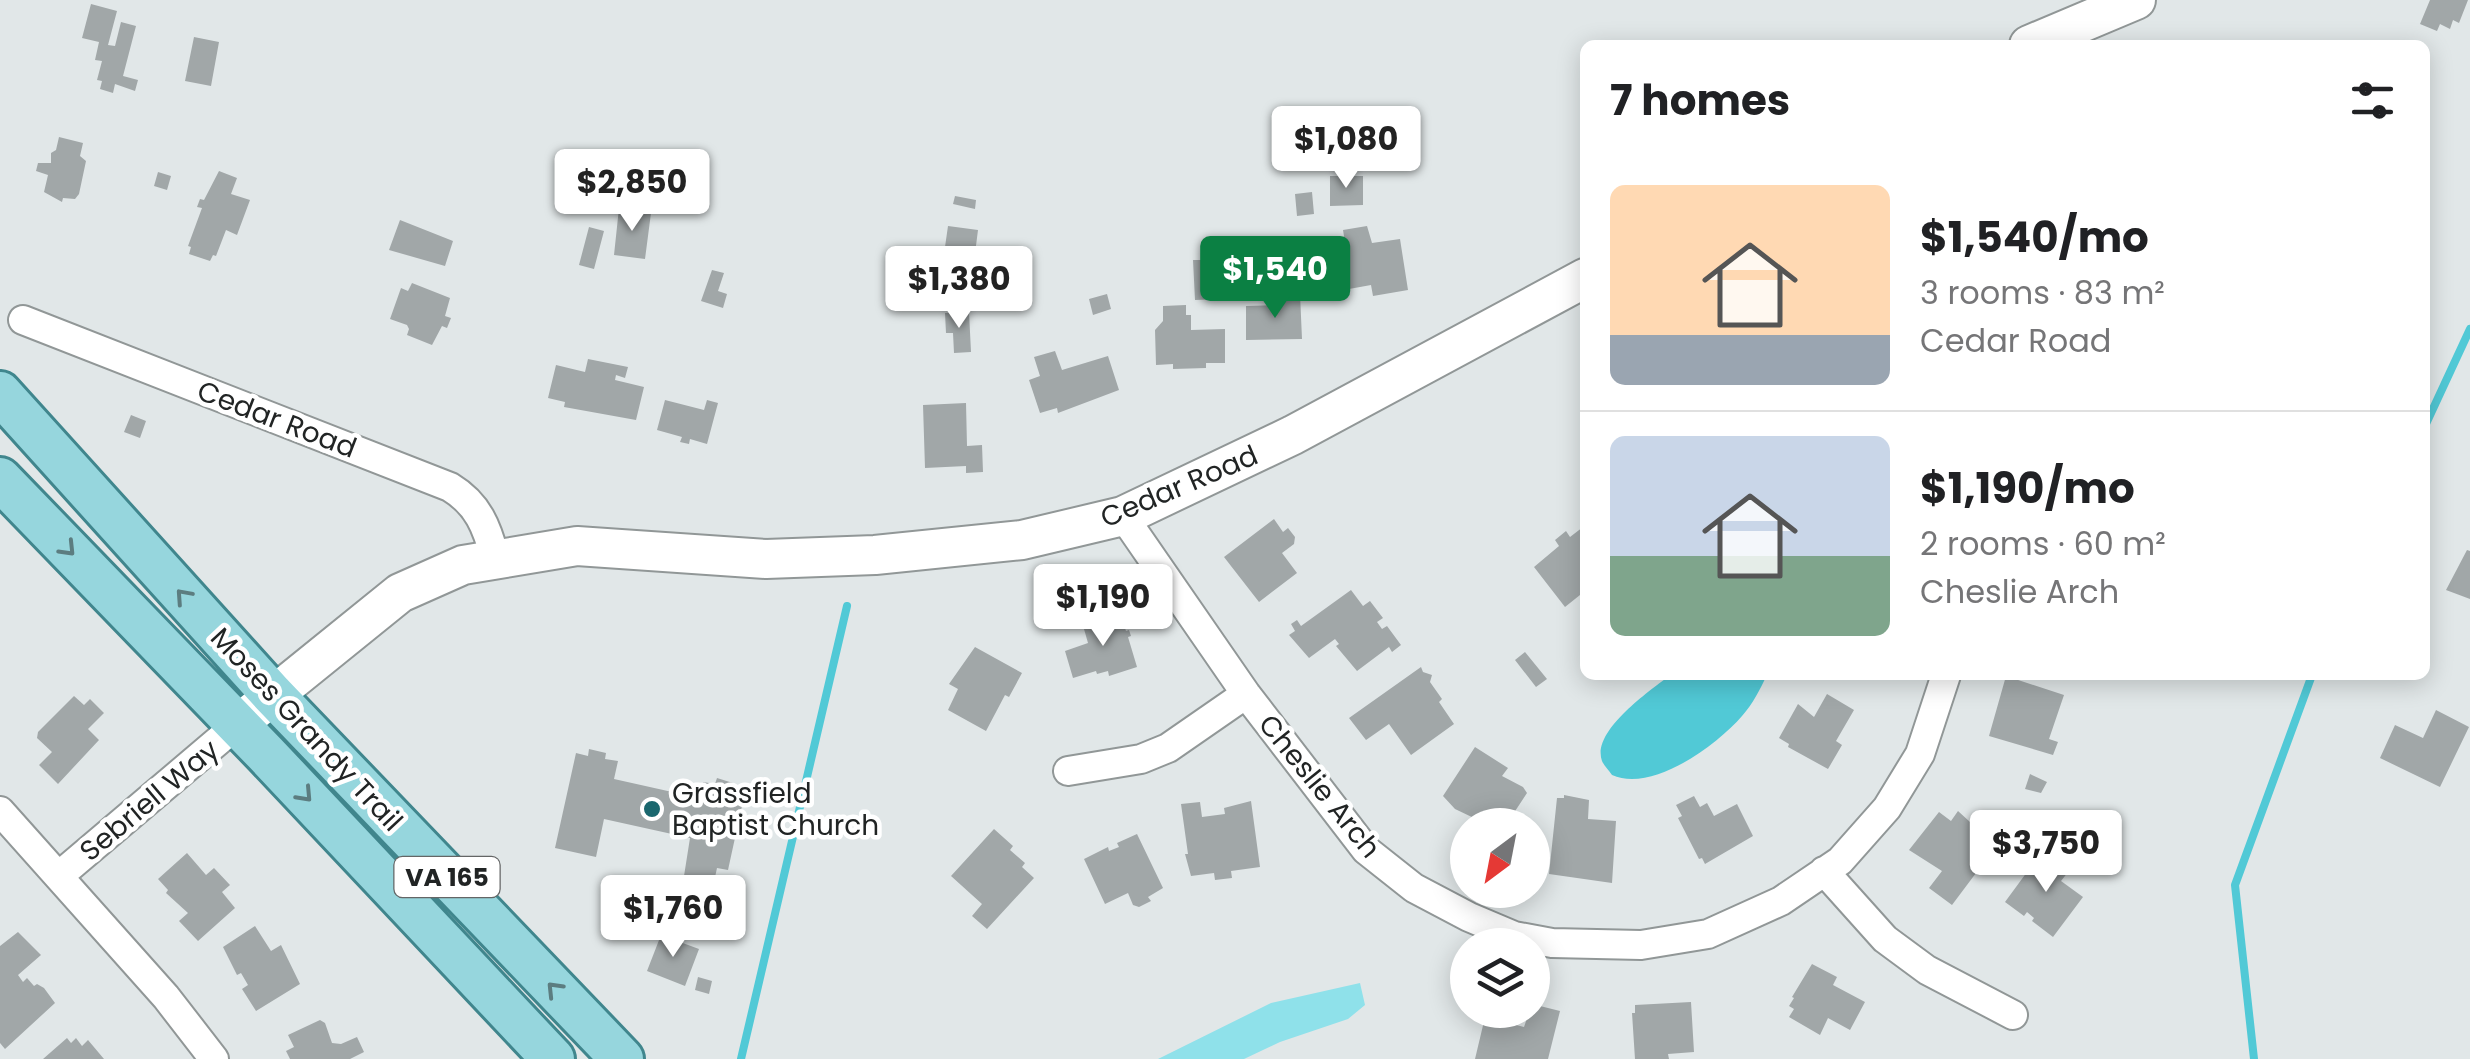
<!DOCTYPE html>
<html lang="en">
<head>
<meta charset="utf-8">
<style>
	body { margin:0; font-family:Poppins,sans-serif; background:#f6f6f6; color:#202124; height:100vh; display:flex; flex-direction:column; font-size:38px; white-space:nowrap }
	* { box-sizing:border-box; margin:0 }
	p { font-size:32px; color:#757577 }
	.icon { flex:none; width:55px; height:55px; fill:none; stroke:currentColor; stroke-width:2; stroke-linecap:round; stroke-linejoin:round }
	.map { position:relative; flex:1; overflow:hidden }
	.drawer { position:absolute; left:1580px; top:40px; width:850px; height:640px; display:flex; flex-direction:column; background:#fff; border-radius:15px; box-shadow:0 5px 25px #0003 }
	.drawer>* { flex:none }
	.needle { width:65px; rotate:212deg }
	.buttons { position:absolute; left:1450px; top:808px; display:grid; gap:20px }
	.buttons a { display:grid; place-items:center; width:100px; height:100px; border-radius:50%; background:#fff; box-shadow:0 5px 25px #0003; font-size:50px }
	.price { position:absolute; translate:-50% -85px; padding:0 22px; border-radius:10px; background:#fff; color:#222; font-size:32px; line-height:65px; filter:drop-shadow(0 2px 5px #0008) }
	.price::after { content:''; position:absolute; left:50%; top:60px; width:30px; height:22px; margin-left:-15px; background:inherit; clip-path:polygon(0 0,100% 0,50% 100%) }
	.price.active { background:#0b8043; color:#fff }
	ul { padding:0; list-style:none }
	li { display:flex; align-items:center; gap:30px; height:250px; padding:0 30px }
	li+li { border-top:2px solid #e0e0e0 }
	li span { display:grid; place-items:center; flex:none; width:280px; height:200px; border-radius:15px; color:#555 }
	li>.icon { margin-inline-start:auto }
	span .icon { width:120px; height:120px; fill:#fffc; stroke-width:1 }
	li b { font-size:42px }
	h2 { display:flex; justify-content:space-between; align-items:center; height:120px; padding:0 30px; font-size:42px }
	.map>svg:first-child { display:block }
</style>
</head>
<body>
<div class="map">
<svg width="2470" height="1059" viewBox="0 0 2470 1059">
	<rect width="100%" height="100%" fill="#e1e7e8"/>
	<path fill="#8fe1ea" d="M1360 983 1365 1005 1348 1019 1280 1042 1244 1059H1158L1271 1003Z"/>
	<path fill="#51c9d6" d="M1670 675H1767C1760 689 1753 704 1742 716 1716 746 1652 793 1612 775 1609 770 1604 766 1602 761 1591 731 1650 691 1670 675Z"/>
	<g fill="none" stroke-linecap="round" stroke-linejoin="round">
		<path stroke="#51c9d6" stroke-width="8" d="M2425 426 2470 329
			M741 1059 847 606
			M2254 1059 2235 885 2312 675"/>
	</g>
	<path fill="#a1a7a8" d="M2430 0H2468L2459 23 2453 20 2450 29 2440 24 2437 31 2420 24Z
		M91 4 117 11 108 45 115 46 121 22 136 26 123 76 138 80 135 91 115 84 113 93 100 89 102 81 97 80 102 61 95 60 99 42 82 38Z
		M194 37 219 42 211 86 185 81Z
		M59 137 83 143 80 156 86 161 79 194 75 199 63 198 62 202 44 192 48 175 36 171 38 163H51V153L56 150Z
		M219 171 237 178 231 194 250 200 237 235 226 230 216 256 213 255 210 261 189 254 191 247 188 246 202 208 197 207 200 199 204 200Z
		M158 172 171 176 167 190 154 186Z
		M1330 176H1363V205L1330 206Z
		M1312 192 1314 214 1297 216 1295 194Z
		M955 196 976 200 975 209 953 204Z
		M619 208 651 213 645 259 614 255Z
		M400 220 453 241 445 266 389 250Z
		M948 226 978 230 970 293 939 289Z
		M1367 226 1372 243 1400 239 1408 290 1373 296 1371 285 1338 291 1331 251 1346 248 1343 230Z
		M589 227 604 231 594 269 579 265Z
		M1202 247H1221L1225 299 1195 300 1193 260H1202Z
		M712 270 724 273 718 291 727 294 723 308 701 301Z
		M412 283 450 298 445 316 451 318 447 328 442 326 432 345 407 335 409 329 407 325 390 319 401 288 408 291Z
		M1107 294 1111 309 1093 315 1089 299Z
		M1284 294H1300L1302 339 1246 340V306L1284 305Z
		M1186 305V315H1191V330L1225 329V363H1206V368L1173 369V364L1156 365 1155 330 1163 321V306Z
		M969 312 971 352 954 353 953 333H946L945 313Z
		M1055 351 1062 370 1108 356 1119 390 1058 413 1057 408 1040 413 1029 380 1040 376 1034 357Z
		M588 359 628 367 625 378 616 375 615 380 644 387 636 420 564 407 565 402 548 398 556 365 585 372Z
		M665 400 704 410 707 400 718 403 707 444 690 439 689 444 680 442 682 437 657 430Z
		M966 403 967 446 982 445 983 472 966 473V466L925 468 923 405Z
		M131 415 146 421 140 438 124 432Z
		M1274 519 1283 532 1288 528 1295 537 1294 544 1282 553 1297 573 1259 602 1224 557Z
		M1583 527 1585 591 1565 607 1534 567 1559 546 1555 540 1566 531 1570 537Z
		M2467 550 2470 551V599L2446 590Z
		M1351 590 1363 606 1370 601 1383 618 1377 622 1382 629 1387 626 1401 645 1392 652 1389 647 1357 671 1336 646 1339 644 1335 639 1309 658 1289 635 1295 631 1291 624 1297 620 1301 626Z
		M1116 614 1120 626 1124 625 1126 631 1129 630 1131 636 1128 637 1137 667 1109 676 1108 671 1097 674 1096 671 1073 678 1065 651 1088 643 1082 622Z
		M975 647 1022 673 1009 697 1005 695 986 731 948 710 958 689 949 684Z
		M1525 652 1547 679 1536 687 1515 660Z
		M1421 667 1423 672 1432 675 1430 682 1442 699 1439 702 1454 724 1411 755 1389 724 1366 740 1349 718Z
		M2006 676 2064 695 2049 739 2058 742 2053 755 1989 736Z
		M1827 694 1854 710 1836 741 1842 745 1828 769 1788 747 1789 744 1779 738 1798 704 1814 717Z
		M74 696 84 705 90 699 104 713 88 729 99 740 58 784 39 765 52 752 37 738 38 732Z
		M2436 710 2469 727 2440 787 2380 758 2395 725 2423 738Z
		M1475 747 1508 768 1502 776 1523 787 1527 793 1506 825H1472L1476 819 1455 809 1443 796Z
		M589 749 606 753 605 759 618 761 614 779 699 798 703 782 715 784 717 778 733 783 732 789 745 792 728 870 717 868 714 882 684 876 690 838 604 819 596 857 555 848 576 753 588 756Z
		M2030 774 2047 782 2041 793 2025 789Z
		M1564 795 1589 800 1588 819 1616 821 1612 883 1549 874 1557 798H1564Z
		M1694 796 1700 807 1707 803 1714 816 1737 804 1753 836 1705 864 1702 858 1699 859 1678 818 1682 816 1676 805Z
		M1251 801 1260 867 1231 871 1232 878 1215 880 1214 873 1191 876 1185 854H1188L1181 804 1200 802 1202 817 1225 814 1224 808Z
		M1958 811 1982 833 1976 841 1991 853 1952 905 1929 888 1942 871 1909 850 1939 812 1951 821Z
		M994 829 1013 846 1010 850 1025 863 1022 867 1034 878 987 929 972 916 982 904 951 876Z
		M1137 834 1163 888 1148 897 1151 901 1139 907 1133 905 1128 893 1105 904 1084 859 1108 847 1109 851 1119 847 1117 843Z
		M187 853 206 875 214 868 230 885 222 892 235 908 198 941 179 921 188 913 166 893 168 890 158 879Z
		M2041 853 2055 863 2059 857 2072 867 2061 881 2083 897 2053 937 2032 921 2034 918 2027 912 2024 916 2005 902Z
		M255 926 271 951 281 945 300 984 256 1011 242 989 248 985 241 973 237 975 223 947Z
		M18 932 41 955 18 975 23 982 27 978 34 986 37 984 44 988 55 1003 5 1049 0 1043V946Z
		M661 935 699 949 685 986 647 971Z
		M1812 964 1837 977 1833 985 1865 1002 1850 1030 1828 1018 1820 1035 1789 1017 1794 1009 1789 1006 1794 998 1792 997Z
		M698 977 712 981 709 994 695 990Z
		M1691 1002 1694 1052 1668 1054 1669 1059H1635L1632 1013H1635V1005Z
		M1532 1004 1560 1011 1548 1059H1475L1485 1017 1524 1027Z
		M320 1020 325 1023 332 1043 341 1044 357 1037 364 1052 350 1059H290L286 1051 294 1047 288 1035Z
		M67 1038 71 1043 76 1038 82 1046 88 1040 104 1059H43Z"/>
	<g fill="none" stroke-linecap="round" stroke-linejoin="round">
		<g stroke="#919797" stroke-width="32">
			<path id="street" d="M23 320 450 487C478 504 487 527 495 558
				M1123 516 1246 694 1366 850 1414 888 1469 917 1514 936 1552 943 1641 945 1708 934 1781 901 1840 861 1887 808 1920 754 1946 675
				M1068 771 1141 759 1168 748 1246 694
				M0 811 166 997 214 1059
				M1824 871 1885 939 1927 970 2013 1015
				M60 875 238 724"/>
		</g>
		<g stroke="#919797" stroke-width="42">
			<path id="secondary" d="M2029 45 2136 0
				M238 724 400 593 463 565 577 546 766 559 875 555 1022 540 1123 516 1293 435 1585 278"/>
		</g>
		<g stroke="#40868d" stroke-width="48">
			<path id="primary" d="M0 393 272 694 622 1059
				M0 479 266 754 553 1059"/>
		</g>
		<use href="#street" stroke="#fff" stroke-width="28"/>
		<use href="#secondary" stroke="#fff" stroke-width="38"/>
		<use href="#primary" stroke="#96d6dd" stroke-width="42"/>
	</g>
	<defs><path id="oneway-chevron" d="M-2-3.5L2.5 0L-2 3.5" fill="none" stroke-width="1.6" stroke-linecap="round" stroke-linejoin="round" transform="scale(2.5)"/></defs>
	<g stroke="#5c7d80">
		<use href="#oneway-chevron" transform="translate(68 549) rotate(46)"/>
		<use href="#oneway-chevron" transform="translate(183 596) rotate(-132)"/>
		<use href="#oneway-chevron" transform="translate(305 795) rotate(47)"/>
		<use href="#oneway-chevron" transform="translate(554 989) rotate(-134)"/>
	</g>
	<circle fill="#1a676e" stroke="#fff" stroke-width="4" cx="652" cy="809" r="10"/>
	<g text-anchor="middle" stroke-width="9" stroke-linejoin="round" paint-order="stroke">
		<rect fill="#fff" stroke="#646666" stroke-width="2.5" x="394.5" y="857" width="105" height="40" rx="8"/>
		<g font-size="25" font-weight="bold" fill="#212424">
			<text x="447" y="886">VA 165</text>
		</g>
		<g font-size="28" fill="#212424" stroke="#fff">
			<text transform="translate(277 419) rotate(21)" y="10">Cedar Road</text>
			<text transform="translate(1179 486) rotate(-23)" y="10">Cedar Road</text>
			<text transform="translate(307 729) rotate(47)" y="10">Moses Grandy Trail</text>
			<text transform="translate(1320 786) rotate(51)" y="10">Cheslie Arch</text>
			<text transform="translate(149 800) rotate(-40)" y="10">Sebriell Way</text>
		</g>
		<g font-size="28" fill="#212424" stroke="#fff" text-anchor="start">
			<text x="672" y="803">Grassfield<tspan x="672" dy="32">Baptist Church</tspan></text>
		</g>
	</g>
</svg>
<div class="buttons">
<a><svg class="needle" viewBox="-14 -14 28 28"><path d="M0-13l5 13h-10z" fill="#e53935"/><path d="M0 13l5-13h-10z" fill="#757577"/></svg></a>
<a><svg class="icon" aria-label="layers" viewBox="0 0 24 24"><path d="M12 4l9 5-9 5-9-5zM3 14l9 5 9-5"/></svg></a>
</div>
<b class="price" style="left:1346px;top:191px">$1,080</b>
<b class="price" style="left:632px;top:234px">$2,850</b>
<b class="price active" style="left:1275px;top:321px">$1,540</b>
<b class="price" style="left:959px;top:331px">$1,380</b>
<b class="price" style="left:1103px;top:649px">$1,190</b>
<b class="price" style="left:2046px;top:895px">$3,750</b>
<b class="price" style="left:673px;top:960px">$1,760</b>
<section class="drawer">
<h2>7 homes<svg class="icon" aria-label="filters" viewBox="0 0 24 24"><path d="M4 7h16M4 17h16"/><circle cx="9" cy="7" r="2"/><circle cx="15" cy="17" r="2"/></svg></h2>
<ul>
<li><span style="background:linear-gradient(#ffd9b3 75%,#9aa5b1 0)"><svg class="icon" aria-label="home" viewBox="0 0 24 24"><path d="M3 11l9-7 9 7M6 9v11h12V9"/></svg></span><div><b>$1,540/mo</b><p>3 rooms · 83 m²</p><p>Cedar Road</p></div></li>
<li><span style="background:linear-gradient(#c9d6e8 60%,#7fa58c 0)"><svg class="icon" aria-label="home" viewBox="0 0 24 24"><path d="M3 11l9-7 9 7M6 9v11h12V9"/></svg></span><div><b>$1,190/mo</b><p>2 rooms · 60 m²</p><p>Cheslie Arch</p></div></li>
</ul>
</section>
</div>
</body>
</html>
